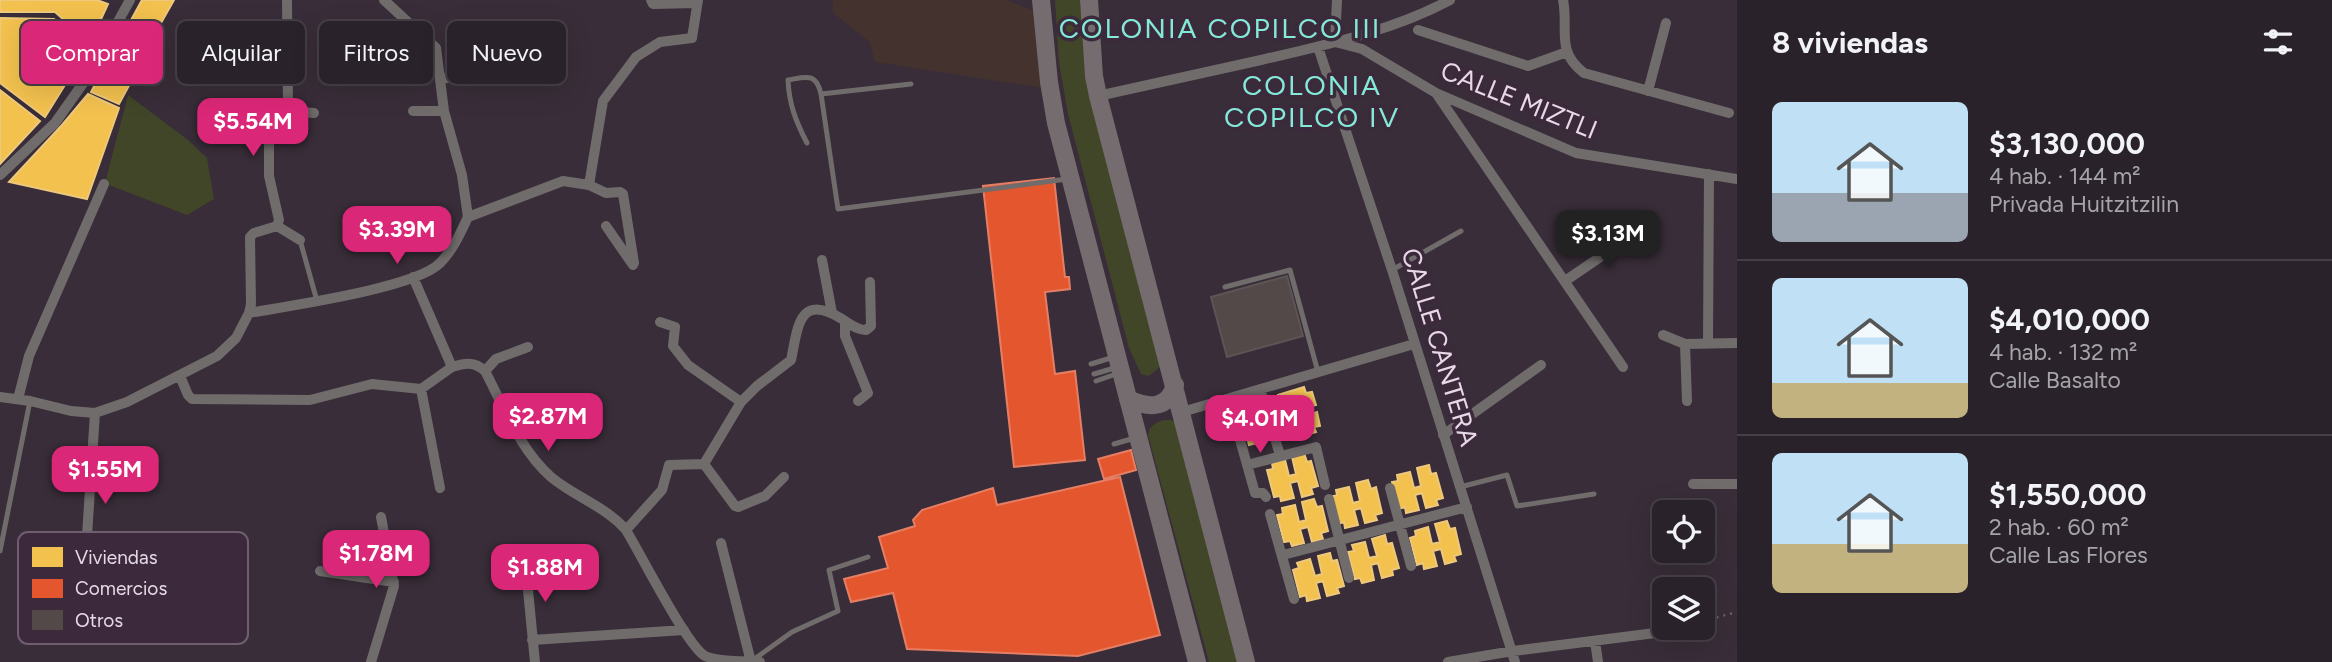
<!DOCTYPE html>
<html lang="es">
<head>
<meta charset="utf-8">
<style>
	body { margin:0; font-family:Figtree,sans-serif; background:#322a32; color:#f1f3f6; height:100vh; display:flex; flex-direction:column; font-size:26px; white-space:nowrap }
	* { box-sizing:border-box; margin:0 }
	p { font-size:23px; color:#a5a4a8 }
	.icon { flex:none; width:38px; height:38px; fill:none; stroke:currentColor; stroke-width:2; stroke-linecap:round; stroke-linejoin:round }
	.map { position:relative; flex:1; overflow:hidden }
	.details { display:flex; flex-direction:column; background:#2a222a; width:595px }
	.details>* { flex:none }
	.hud { position:absolute; left:21px; top:21px; width:665px; height:63px; display:flex; gap:14px }
	.buttons { position:absolute; left:1652px; top:500px; display:grid; gap:14px }
	.buttons a { display:grid; place-items:center; width:63px; height:63px; border-radius:10px; background:#2a222a; box-shadow:0 7px 28px #0002,0 0 0 2px #463f47; font-size:35px }
	.price { position:absolute; translate:-50% -60px; padding:0 16px; border-radius:14px; background:#db2777; color:#fff; font-size:23px; line-height:46px; filter:drop-shadow(0 2px 4px #0008) }
	.price::after { content:''; position:absolute; left:50%; top:42px; width:21px; height:16px; margin-left:-10px; background:inherit; clip-path:polygon(0 0,100% 0,50% 100%) }
	.price.current { background:#222; color:#fff }
	ul { padding:0; list-style:none }
	li { display:flex; align-items:center; gap:21px; height:175px; padding:0 35px }
	li+li { border-top:2px solid #463f47 }
	li span { display:grid; place-items:center; flex:none; width:196px; height:140px; border-radius:10px; color:#555 }
	li>.icon { margin-inline-start:auto }
	span .icon { width:84px; height:84px; fill:#fffc; stroke-width:1 }
	li b { font-size:30px }
	h2 { display:flex; justify-content:space-between; align-items:center; height:84px; padding:0 35px; font-size:30px }
	.tag { padding:0 24px; border-radius:10px; background:#2a222a; box-shadow:0 7px 28px #0002,0 0 0 2px #463f47; font-size:24px; line-height:63px }
	.tag.current { background:#db2777; color:#fff }
	main { display:flex; flex:1; min-height:0 }
	.map>svg:first-child { display:block }
</style>
</head>
<body>
<main>
<div class="map">
<svg width="1737" height="662" viewBox="0 0 1737 662">
	<rect width="100%" height="100%" fill="#382d38"/>
	<path fill="#44322e" d="M833 0H1006L1035 11 1043 88 875 62 869 41 833 13Z"/>
	<path fill="#424628" d="M1055 0H1080L1086 76 1161 366 1149 376 1141 374 1129 348 1068 114 1059 63Z
		M128 95 188 140 207 158 214 199 187 215 109 185 106 179Z
		M1164 420H1171L1178 424 1240 662H1209L1148 435C1150 425 1155 423 1164 420Z"/>
	<path fill="#f2c14e" stroke="#eec87c" stroke-width="2" d="M0 0H97L108 4 90 43 55 12H0Z
		M142 0H174L157 30 130 22Z
		M0 18 54 19 88 48 45 117 0 83Z
		M126 26 157 34 119 104 91 92Z
		M0 90 40 121 0 164Z
		M88 94 119 108 87 199 9 182 62 125Z
		M1304 387 1306 393 1312 392 1316 405 1299 409 1302 417 1317 412 1320 426 1314 427 1316 432 1291 439 1289 432 1283 434 1280 423 1295 418 1292 411 1278 415 1274 403 1280 401 1278 395Z
		M1252 402 1255 410 1260 409 1266 435 1259 436 1261 442 1249 445 1245 429 1239 431 1237 424 1244 423 1240 405Z
		M1304 453 1307 462 1311 461 1318 486 1311 488 1313 494 1302 497 1298 481 1290 483 1294 498 1281 501 1280 496 1274 497 1267 470 1273 469 1272 463 1285 460 1289 476 1296 474 1292 457Z
		M1429 465 1431 474 1436 473 1443 498 1436 500 1438 505 1426 508 1422 493 1415 495 1419 510 1406 513 1405 507 1399 509 1392 482 1398 481 1397 475 1410 472 1414 488 1421 486 1417 468Z
		M1368 480 1371 489 1376 487 1382 513 1375 515 1377 520 1365 523 1361 508 1354 510 1358 525 1345 528 1344 522 1338 524 1331 497 1337 495 1336 490 1349 487 1353 503 1360 501 1356 483Z
		M1314 499 1317 507 1322 506 1328 531 1321 533 1323 539 1312 542 1308 527 1300 529 1304 543 1292 546 1290 541 1284 542 1277 515 1283 514 1282 508 1295 505 1299 522 1306 520 1302 502Z
		M1447 521 1450 529 1455 528 1461 554 1454 556 1456 561 1445 564 1441 549 1433 551 1437 566 1424 569 1423 563 1417 565 1410 538 1416 536 1415 531 1428 527 1432 544 1440 542 1435 524Z
		M1385 535 1387 544 1392 543 1399 568 1392 570 1393 575 1382 578 1378 563 1371 565 1374 580 1362 583 1360 578 1355 579 1348 552 1354 551 1352 545 1365 542 1369 558 1377 556 1372 539Z
		M1330 553 1332 561 1337 560 1344 586 1337 588 1339 593 1327 596 1323 581 1316 583 1320 598 1307 601 1306 595 1300 597 1293 570 1299 568 1297 563 1310 559 1315 576 1322 574 1318 556Z"/>
	<path fill="#e4572e" stroke="#e57e65" stroke-width="2" d="M1054 178 1065 277H1069L1070 289 1045 292 1055 374 1075 371 1085 460 1014 467 983 186Z
		M1131 450 1136 470 1104 479 1098 459Z
		M1120 477 1160 635 1078 656 907 649 893 593 851 602 844 579 888 568 879 537 915 526 913 520 922 510 993 488 997 505Z"/>
	<path fill="#534948" stroke="#5d5455" stroke-width="2" d="M1287 276 1303 336 1227 357 1211 297Z"/>
	<g fill="none" stroke-linecap="round" stroke-linejoin="round">
		<path stroke="#6b6568" stroke-width="2.5" stroke-dasharray="2 5" stroke-linecap="butt" d="M1703 621 1737 612"/>
		<path stroke="#716c6c" stroke-width="5" d="M911 84 821 94 838 209 1067 179
			M807 143C796 122 789 104 788 80 806 77 816 72 821 94
			M300 240 317 301
			M1392 270 1461 231
			M1225 287 1290 270 1318 372
			M1091 364 1114 357
			M1094 374 1118 367
			M1096 381 1119 373
			M1114 444 1135 438
			M1460 487 1507 475 1517 506 1594 494
			M0 551 30 401
			M753 660 792 632 838 611 829 570 868 557"/>
		<path stroke="#716c6c" stroke-width="10" d="M384 0 436 48 444 111 462 175 468 217
			M651 0 653 4 697 3
			M1337 0 1335 42 1362 49 1436 93 1576 153 1737 179
			M1563 0C1569 29 1555 51 1584 73L1729 113
			M1418 30 1528 66 1567 52
			M1318 47 1392 270 1515 662
			M513 58 512 39 549 32
			M441 79 482 71 513 58 546 57
			M1648 91 1666 23
			M1436 93 1623 367
			M1098 96C1152 84 1207 72 1261 60 1325 45 1392 31 1450 0
			M286 111 314 113
			M413 111H444
			M0 175 55 123 86 79 130 0
			M589 185 606 193 620 192 623 194 634 263 633 265 606 226
			M277 226 300 240
			M822 260 832 313
			M413 277 452 367C465 363 474 361 485 371 504 407 520 450 551 477 575 497 605 506 626 530 640 553 687 646 705 656 719 662 744 661 760 662
			M1565 281 1634 234
			M249 313 251 304 250 237 254 233 277 226 279 220 269 176V123L286 111 288 107 287 0
			M845 321V336L868 393 858 401
			M660 322 675 327 673 346 688 365 741 402
			M1663 335 1685 344 1737 343
			M1708 343 1709 174
			M1685 344 1687 401
			M485 371 496 359 528 347
			M180 376 188 395 192 399 310 400 372 384 421 389 452 367
			M421 389 440 488
			M1260 389 1280 455
			M0 397 30 401 71 411 95 413 127 402 217 356 236 338 249 313C287 306 416 288 440 263 453 250 460 234 468 217L563 181 589 185 603 101 636 57 660 42 692 38 698 0
			M18 399 29 356 104 184
			M1182 412 1414 344
			M1233 415 1255 493H1263L1266 497
			M1443 435 1541 365
			M704 464 735 506 738 507 765 496 784 477
			M1247 465 1316 447 1325 485
			M1693 484H1737
			M1390 488 1411 566
			M1329 499 1349 578
			M1270 514 1294 599
			M626 530 662 490 669 465 704 464 741 402 757 386 791 360C798 328 798 292 842 319 850 324 857 330 866 330L871 326 870 282
			M721 543 751 662
			M524 549 535 662
			M1283 555 1467 507
			M320 571 394 582
			M83 597 95 413
			M532 640 684 630
			M1595 641 1598 662
			M371 662 394 586 381 517
			M1448 662 1513 651 1663 632"/>
		<path stroke="#746c6e" stroke-width="18" d="M1041 0 1049 82 1056 123 1197 662
			M1089 0 1094 76 1098 96 1246 662
			M1128 399C1148 408 1168 410 1175 385"/>
	</g>
	<g text-anchor="middle" stroke-width="7" stroke-linejoin="round" paint-order="stroke">
		<g font-size="26" fill="#e6dae6" stroke="#3c293c">
			<text transform="translate(1519 100) rotate(22)" y="9">CALLE MIZTLI</text>
			<text transform="translate(1440 347) rotate(73)" y="9">CALLE CANTERA</text>
		</g>
		<g font-size="28" letter-spacing="2" fill="#83ead8" stroke="#3c293c">
			<text x="1220" y="38">COLONIA COPILCO III</text>
			<text x="1312" y="95">COLONIA<tspan x="1312" dy="32">COPILCO IV</tspan></text>
		</g>
	</g>
	<rect x="18" y="532" width="230" height="112" rx="10" fill="#3c293c" stroke="#6f5e6f" stroke-width="2"/>
	<rect x="32" y="547" width="31" height="20" fill="#f2c14e"/>
	<rect x="32" y="579" width="31" height="19" fill="#e4572e"/>
	<rect x="32" y="610" width="31" height="20" fill="#534948"/>
	<g font-size="19" fill="#e6dae6">
		<text x="75" y="564">Viviendas</text>
		<text x="75" y="595">Comercios</text>
		<text x="75" y="627">Otros</text>
	</g>
</svg>
<div class="buttons">
<a><svg class="icon" aria-label="locate" viewBox="0 0 24 24"><circle cx="12" cy="12" r="6"/><path d="M12 2v4M12 18v4M2 12h4M18 12h4"/></svg></a>
<a><svg class="icon" aria-label="layers" viewBox="0 0 24 24"><path d="M12 4l9 5-9 5-9-5zM3 14l9 5 9-5"/></svg></a>
</div>
<b class="price" style="left:253px;top:158px">$5.54M</b>
<b class="price" style="left:397px;top:266px">$3.39M</b>
<b class="price current" style="left:1608px;top:270px">$3.13M</b>
<b class="price" style="left:548px;top:453px">$2.87M</b>
<b class="price" style="left:1260px;top:455px">$4.01M</b>
<b class="price" style="left:105px;top:506px">$1.55M</b>
<b class="price" style="left:376px;top:590px">$1.78M</b>
<b class="price" style="left:545px;top:604px">$1.88M</b>
<div class="hud">
<a class="tag current">Comprar</a>
<a class="tag">Alquilar</a>
<a class="tag">Filtros</a>
<a class="tag">Nuevo</a>
</div>
</div>
<section class="details">
<h2>8 viviendas<svg class="icon" aria-label="filters" viewBox="0 0 24 24"><path d="M4 7h16M4 17h16"/><circle cx="9" cy="7" r="2"/><circle cx="15" cy="17" r="2"/></svg></h2>
<ul>
<li><span style="background:linear-gradient(#bfe0f5 65%,#9aa5b1 0)"><svg class="icon" aria-label="home" viewBox="0 0 24 24"><path d="M3 11l9-7 9 7M6 9v11h12V9"/></svg></span><div><b>$3,130,000</b><p>4 hab. · 144 m²</p><p>Privada Huitzitzilin</p></div></li>
<li><span style="background:linear-gradient(#bfe0f5 75%,#c2b280 0)"><svg class="icon" aria-label="home" viewBox="0 0 24 24"><path d="M3 11l9-7 9 7M6 9v11h12V9"/></svg></span><div><b>$4,010,000</b><p>4 hab. · 132 m²</p><p>Calle Basalto</p></div></li>
<li><span style="background:linear-gradient(#bfe0f5 65%,#c2b280 0)"><svg class="icon" aria-label="home" viewBox="0 0 24 24"><path d="M3 11l9-7 9 7M6 9v11h12V9"/></svg></span><div><b>$1,550,000</b><p>2 hab. · 60 m²</p><p>Calle Las Flores</p></div></li>
</ul>
</section>
</main>
</body>
</html>
